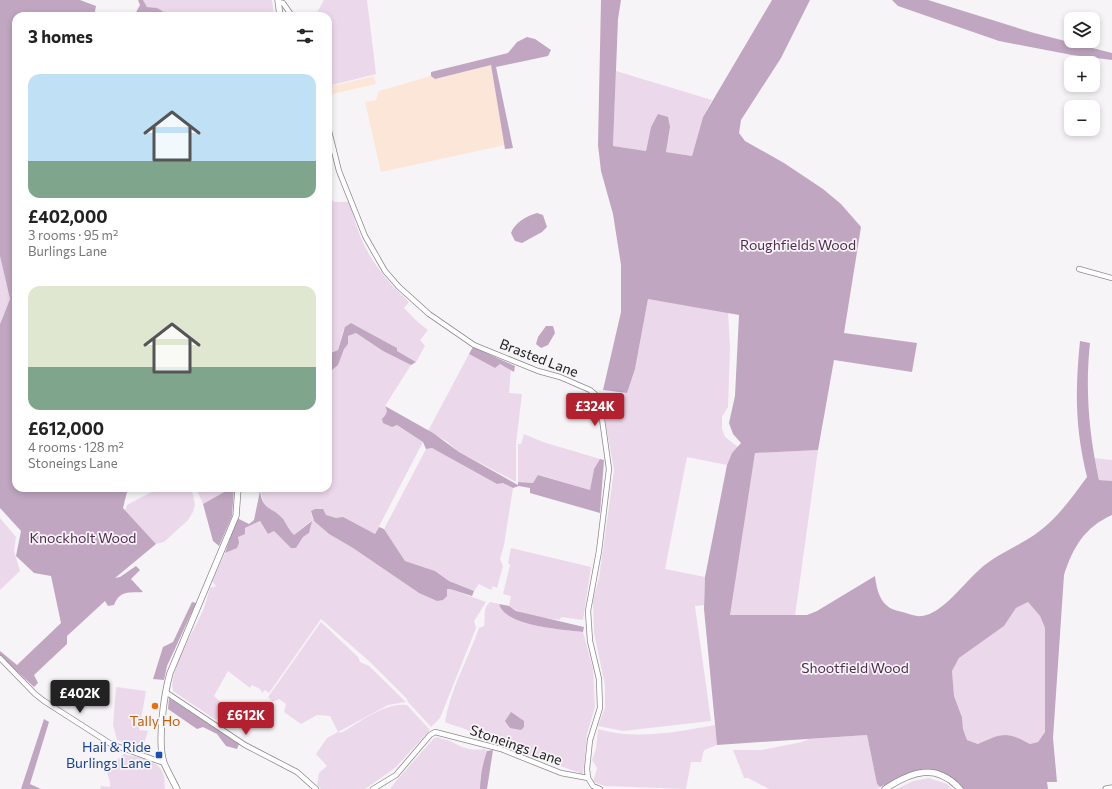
<!DOCTYPE html>
<html lang="en">
<head>
<meta charset="utf-8">
<style>
	body { margin:0; font-family:Commissioner,sans-serif; background:#f2f2f2; color:#222; height:100vh; display:flex; flex-direction:column; font-size:15px; white-space:nowrap }
	* { box-sizing:border-box; margin:0 }
	p { font-size:13px; color:#767676 }
	.icon { flex:none; width:22px; height:22px; fill:none; stroke:currentColor; stroke-width:2; stroke-linecap:round; stroke-linejoin:round }
	.map { position:relative; flex:1; overflow:hidden }
	.details { position:absolute; left:12px; top:12px; width:320px; height:480px; display:flex; flex-direction:column; background:#fff; border-radius:12px; box-shadow:0 2px 6px #0003 }
	.details>* { flex:none }
	.buttons { position:absolute; left:1064px; top:12px; display:grid; gap:8px }
	.buttons a { display:grid; place-items:center; width:36px; height:36px; border-radius:8px; background:#fff; box-shadow:0 2px 6px #0003; font-size:20px }
	.price { position:absolute; translate:-50% -34px; padding:0 9px; border-radius:4px; background:#b3202f; color:#fff; font-size:13px; line-height:26px; filter:drop-shadow(0 1px 2px #0008) }
	.price::after { content:''; position:absolute; left:50%; top:24px; width:12px; height:9px; margin-left:-6px; background:inherit; clip-path:polygon(0 0,100% 0,50% 100%) }
	.price.selected { background:#222; color:#fff }
	ul { padding:0; list-style:none }
	li { display:grid; align-content:center; gap:8px; height:212px; padding:0 16px }
	li span { display:grid; place-items:center; height:124px; border-radius:12px; color:#555 }
	li>.icon { margin-inline-start:auto }
	span .icon { width:72px; height:72px; fill:#fffc; stroke-width:1 }
	li b { font-size:17px }
	h2 { display:flex; justify-content:space-between; align-items:center; height:48px; padding:0 16px; font-size:17px }
	.map>svg:first-child { display:block }
</style>
</head>
<body>
<div class="map">
<svg width="1112" height="789" viewBox="0 0 1112 789">
	<rect width="100%" height="100%" fill="#f7f4f7"/>
	<path fill="#fce6d8" d="M491 65 505 145 381 172 365 102 376 100 379 91 431 76 435 79Z
		M374 76 376 84 328 95V87Z"/>
	<path fill="#ecd8eb" d="M143 0H272L274 16H209L206 12C197 17 192 16 182 12 168 20 164 8 147 7Z
		M324 0H367L376 74 328 86V16H315Z
		M616 71 712 100 703 117 692 156 666 152 670 127H651L646 151 613 146Z
		M328 199 335 202H348L349 203C353 212 354 221 358 230 368 259 387 282 409 302L404 308C412 316 418 323 428 330L420 340 425 346 416 362 397 351V348L351 323 343 331 338 350 328 354Z
		M0 256 10 299 0 323Z
		M648 299 728 312 730 348 728 407 722 417V429L725 437 738 447 732 453 727 465 687 457 665 569 705 577 704 605 695 606 711 721 623 731 598 726 605 708V685L594 633 593 600 599 578 614 470 606 426V399L609 396 627 393 635 369Z
		M356 333 383 351 411 365 385 406 387 409 386 415 397 425 423 442 375 534 326 515 315 509 311 512 313 520 329 534 353 548 419 593 437 601 447 589H450L486 602 474 621 476 628 440 718 431 727 408 702 406 698 370 662 321 619 269 693 265 690 262 693 260 689 252 685 250 688 228 671 214 696 225 706 216 720 173 691C168 671 196 628 204 608 206 602 208 594 210 588L216 586 212 581 225 553 237 547C238 530 245 528 260 521L268 534 274 531 283 540 296 548 303 537 309 533 311 521 294 535 288 529 282 519 264 505 260 488H328V385L332 370 338 364 343 349 348 344V336Z
		M469 354 495 368 500 364 511 370 509 393 522 394 516 443V482L459 452 446 441 428 431Z
		M524 434 543 442 600 459 594 469 590 490 539 475 533 483 518 482V444H521Z
		M432 448 497 484 503 483 513 488 504 545 500 559 503 566 497 588 493 586 491 590 479 584 474 591 449 581 435 571 405 561 384 529 426 449Z
		M818 450 795 616 729 615 755 453Z
		M1094 458 1112 460V481L1099 480Z
		M159 488H190L193 495 195 505 193 512 188 520 164 542 156 544 125 510 127 505Z
		M196 488H227L226 491 203 504Z
		M0 518 16 537 14 551 20 571 0 590Z
		M511 548 591 567 583 620 561 617 560 620C545 618 521 615 509 606L511 596 503 594 510 565 508 563Z
		M490 602 499 604C506 627 562 629 583 632L593 669 595 707 587 734 583 774 476 737C465 726 458 728 445 722 450 690 468 659 479 628L484 626C486 617 482 609 490 602Z
		M1028 602 1040 616 1045 628V732L1038 742 1030 744C1007 731 1002 733 979 744L967 740 963 729 962 716 954 696 952 671 959 658 1004 626 1016 608Z
		M321 622 358 657 360 662 369 666 406 702 388 705 338 732 341 733C360 722 385 702 407 705L430 730 395 768 365 789H321L317 785 319 773 327 766 316 754 327 738 338 732 330 716 317 715 301 724 284 712 286 704 279 699 273 702 268 697Z
		M116 687 146 691 139 730 148 731 142 750 117 740 113 725Z
		M715 725 717 745 704 750 701 762H691L686 789 605 786 593 782 597 768 592 760 596 749 598 729C635 740 678 732 715 725Z
		M867 735 877 784 880 787 878 789H769L748 778H744L733 750H762L802 742 809 739Z
		M438 737C442 740 446 739 450 741 464 748 469 751 485 749L487 751 480 779V789H390L396 781 434 738Z
		M124 754C138 758 160 759 164 776 165 781 164 785 165 789H100L101 786 110 787V782L107 772 113 763Z
		M929 778 947 784 952 789H897L913 781Z"/>
	<path fill="#c0a6c0" fill-rule="evenodd" d="M0 0H80L96 6 94 16H16V488H128L123 508 156 544 115 578 120 577 136 566 140 570 131 579 143 592C129 593 120 590 114 605L108 606 105 601 67 636V644L34 675 38 683 34 687 0 656V651L17 665 61 623 51 576 34 573 16 556 21 531 0 508V324L10 299 0 256Z
		M138 0H143L147 7 157 8 171 16H134L140 5Z
		M601 0H621L618 19 613 146 646 151 651 127 658 114 668 117 670 127 666 152 692 156 703 117 772 0H810L781 58 741 120 739 133 745 141 784 163 823 189 841 204 861 227 844 333 917 343 912 372 834 360 818 450 755 453 730 615H807L817 611 875 576C877 592 881 607 898 611 905 612 915 617 922 616 942 614 965 582 980 569 997 554 1019 546 1037 533 1057 519 1073 496 1087 477 1075 428 1075 391 1080 341L1090 343C1085 390 1089 434 1099 480L1112 481V515C1085 527 1073 547 1064 575L1053 738 1057 782H1047L1048 789H964C931 757 916 770 880 787L877 784 867 735 717 745 704 609 705 577 727 465 732 453 741 443 733 434 729 423 735 396 739 315 648 299 635 369 627 393 603 390 621 312V265L613 214 601 171 598 145ZM1028 602 1040 616 1045 628V732L1038 742 1030 744C1007 731 1002 733 978 744L967 740 963 729 962 717 954 696 952 671 959 658 1004 626 1016 608Z
		M892 0H928L1034 33 1112 53V60L1072 55 999 41 898 6Z
		M527 37 535 39 551 50 548 56 496 67 513 148 505 149 491 65 435 79 431 76V72L508 53 517 42Z
		M537 213 543 215 547 227 542 232 522 243 515 241 511 233C515 222 527 216 537 213Z
		M351 323 397 348V351L416 362 411 365 383 351 356 333 348 336V344L344 349 338 365 332 370 328 385V354L338 350 345 327Z
		M546 326H553L555 333 548 345 541 348 536 344 538 337Z
		M473 347 515 366 514 372 500 364 495 368 469 354Z
		M385 406 433 433 459 452 518 485V482L533 483 538 475 590 490 594 469 600 459 604 460 600 513 530 493V488L519 486 513 488 503 483 497 484 432 448 426 449 423 442 397 425 392 427 383 423 382 419C387 414 388 411 385 406Z
		M227 488H234L232 516 219 546 213 541 203 504 226 491Z
		M260 491C263 512 272 506 283 519 287 525 289 530 294 535L312 521 309 533 303 537 296 548H291L274 531 268 534 260 521 245 528V534L238 537 239 543 237 548 225 553 237 518 249 524 254 520Z
		M315 509H323L326 515 336 518 343 517 375 534 379 527 384 529 405 561 435 571 449 581 474 591 472 596 450 589H447V596L443 600 437 601 419 593 353 548 329 534 314 521 311 511Z
		M192 602 196 603 167 666 164 680 153 679 163 647 173 642Z
		M499 604 509 606 516 611 584 627 583 632C562 629 506 627 499 604Z
		M169 698 239 744 237 749 226 746 217 734 203 727 197 729 168 709Z
		M511 712 524 721V727L521 730 510 728 505 721Z
		M44 719 49 722 30 784 41 789H21Z
		M493 750 487 789H480C480 776 483 763 487 751Z"/>
	<g fill="none" stroke-linecap="round" stroke-linejoin="round">
		<g stroke="#8c898c" stroke-width="6">
			<path id="minor" d="M278 2 283 3 292 16
				M328 127 339 171 365 236 385 271 399 287 429 314 474 345 538 371 560 377 590 390 602 400V419L609 469 599 551 588 611 590 641 599 679 600 708 590 740 587 769 588 778
				M1079 269 1112 278
				M0 658 35 694 44 701 111 744 164 763
				M167 693 245 745 297 772 316 789
				M373 789 396 775 430 735 435 732 501 749 561 773 588 778 593 786 600 789"/>
		</g>
		<g stroke="#8c898c" stroke-width="7">
			<path id="tertiary" d="M278 0 280 16
				M177 789C173 781 168 772 164 763 157 742 164 695 170 673L236 516 238 488
				M885 789C912 771 936 763 960 789
				M1106 789 1112 788"/>
		</g>
		<use href="#minor" stroke="#fff" stroke-width="4.5"/>
		<use href="#tertiary" stroke="#fff" stroke-width="5.5"/>
	</g>
	<circle fill="#e8710a" stroke="#f7f4f7" stroke-width="1.5" cx="155" cy="706" r="4"/>
	<rect fill="#1a4fb4" stroke="#f7f4f7" stroke-width="1.5" x="155" y="751" width="8" height="8" rx="2"/>
	<g text-anchor="middle" stroke-width="3.5" stroke-linejoin="round" paint-order="stroke">
		<g font-size="14" fill="#502b50" stroke="#f7f4f7">
			<text x="798" y="250">Roughfields Wood</text>
			<text x="83" y="543">Knockholt Wood</text>
			<text x="855" y="673">Shootfield Wood</text>
		</g>
		<g font-size="14" fill="#1d1b1d" stroke="#f7f4f7">
			<text transform="translate(539 358) rotate(21)" y="5">Brasted Lane</text>
			<text transform="translate(516 745) rotate(19)" y="5">Stoneings Lane</text>
		</g>
		<g font-size="14" fill="#c56008" stroke="#f7f4f7">
			<text x="155" y="726">Tally Ho</text>
		</g>
		<g font-size="14" fill="#164399" stroke="#f7f4f7" text-anchor="end">
			<text x="151" y="752">Hail &amp; Ride<tspan x="151" dy="16">Burlings Lane</tspan></text>
		</g>
	</g>
</svg>
<div class="buttons">
<a><svg class="icon" aria-label="layers" viewBox="0 0 24 24"><path d="M12 4l9 5-9 5-9-5zM3 14l9 5 9-5"/></svg></a>
<a>+</a>
<a>−</a>
</div>
<b class="price" style="left:595px;top:427px">£324K</b>
<b class="price selected" style="left:80px;top:714px">£402K</b>
<b class="price" style="left:246px;top:736px">£612K</b>
<section class="details">
<h2>3 homes<svg class="icon" aria-label="filters" viewBox="0 0 24 24"><path d="M4 7h16M4 17h16"/><circle cx="9" cy="7" r="2"/><circle cx="15" cy="17" r="2"/></svg></h2>
<ul>
<li><span style="background:linear-gradient(#bfe0f5 70%,#7fa58c 0)"><svg class="icon" aria-label="home" viewBox="0 0 24 24"><path d="M3 11l9-7 9 7M6 9v11h12V9"/></svg></span><div><b>£402,000</b><p>3 rooms · 95 m²</p><p>Burlings Lane</p></div></li>
<li><span style="background:linear-gradient(#dfe7d0 65%,#7fa58c 0)"><svg class="icon" aria-label="home" viewBox="0 0 24 24"><path d="M3 11l9-7 9 7M6 9v11h12V9"/></svg></span><div><b>£612,000</b><p>4 rooms · 128 m²</p><p>Stoneings Lane</p></div></li>
</ul>
</section>
</div>
</body>
</html>
